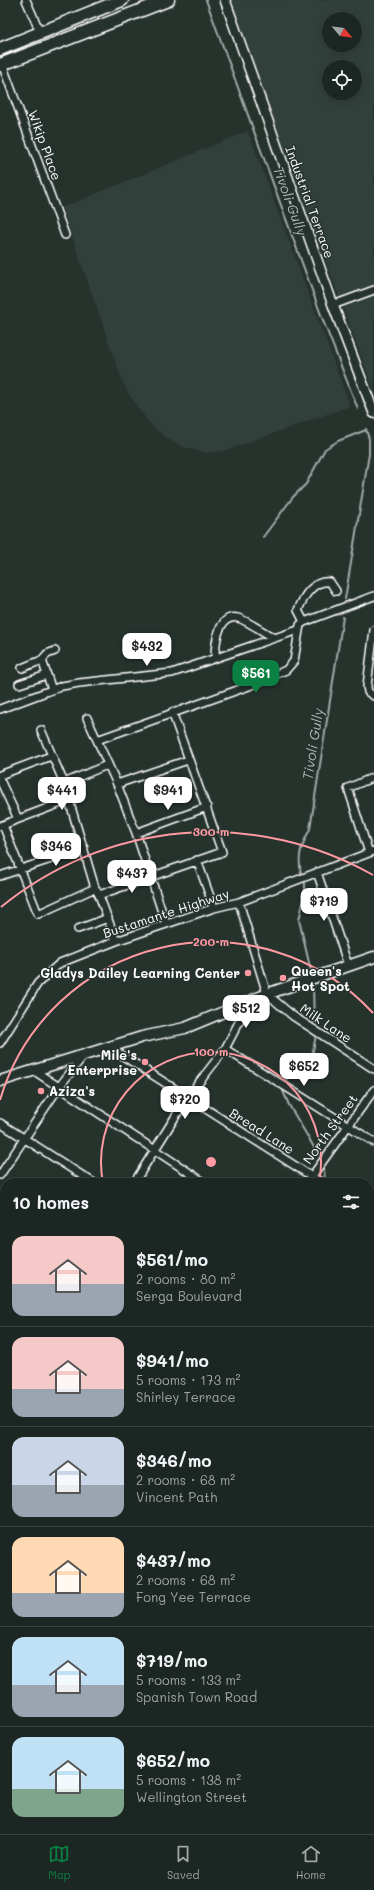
<!DOCTYPE html>
<html lang="en">
<head>
<meta charset="utf-8">
<style>
	body { margin:0; font-family:Mali,sans-serif; background:#29322f; color:#f1f3f6; height:100vh; display:flex; flex-direction:column; font-size:15px; white-space:nowrap }
	* { box-sizing:border-box; margin:0 }
	p { font-size:13px; color:#a0a5a5 }
	.icon { flex:none; width:22px; height:22px; fill:none; stroke:currentColor; stroke-width:2; stroke-linecap:round; stroke-linejoin:round }
	.map { position:relative; flex:1; overflow:hidden }
	.sheet { position:absolute; left:0px; top:1178px; width:374px; height:656px; display:flex; flex-direction:column; background:#1c2622; border-radius:16px 16px 0 0; box-shadow:0 2px 10px #0003,0 0 0 1px #3a4340 }
	.sheet>* { flex:none }
	.needle { width:26px; rotate:119deg }
	.tools { position:absolute; left:322px; top:12px; display:grid; gap:8px }
	.tools a { display:grid; place-items:center; width:40px; height:40px; border-radius:50%; background:#1c2622; box-shadow:0 2px 10px #0003,0 0 0 1px #3a4340; font-size:20px }
	.price { position:absolute; translate:-50% -34px; padding:0 9px; border-radius:8px; background:#fff; color:#222; font-size:13px; line-height:26px; filter:drop-shadow(0 1px 2px #0008) }
	.price::after { content:''; position:absolute; left:50%; top:24px; width:12px; height:9px; margin-left:-6px; background:inherit; clip-path:polygon(0 0,100% 0,50% 100%) }
	.price.active { background:#0b8043; color:#fff }
	ul { padding:0; list-style:none }
	li { display:flex; align-items:center; gap:12px; height:100px; padding:0 12px }
	li+li { border-top:1px solid #3a4340 }
	li span { display:grid; place-items:center; flex:none; width:112px; height:80px; border-radius:12px; color:#555 }
	li>.icon { margin-inline-start:auto }
	span .icon { width:48px; height:48px; fill:#fffc; stroke-width:1 }
	li b { font-size:17px }
	h2 { display:flex; justify-content:space-between; align-items:center; height:48px; padding:0 12px; font-size:17px }
	.menu { display:flex; justify-content:space-around; align-items:center; height:56px; border-top:1px solid #3a4340; background:#1c2622; font-size:11px; color:#a0a5a5 }
	.menu a { display:grid; justify-items:center; gap:2px }
	.menu .active { color:#0b8043 }
	.map>svg:first-child { display:block }
</style>
</head>
<body>
<div class="map">
<svg width="374" height="1834" viewBox="0 0 374 1834">
	<rect width="100%" height="100%" fill="#26332d"/>
	<filter id="ink" filterUnits="userSpaceOnUse"><feTurbulence type="fractalNoise" baseFrequency=".025" numOctaves="2"/><feDisplacementMap in="SourceGraphic" scale="8" xChannelSelector="R" yChannelSelector="G"/><feConvolveMatrix kernelMatrix="1 2 1 2 8 2 1 2 1" color-interpolation-filters="sRGB"/></filter>
	<g filter="url(#ink)">
		<path fill="#333f3a" fill-rule="evenodd" d="M229 0H374V391ZM329 19H355V45H329ZM329 67H355V93H329Z
			M248 131 350 406 227 450 209 453 187 448 168 439 154 428 140 411 129 394 122 380 62 208Z
			M0 1423 5 1426V1649L0 1645Z"/>
		<g fill="none" stroke-linecap="round" stroke-linejoin="round">
			<path stroke="#a4a9a7" stroke-width="2" d="M206 0 324 323 358 409
				M263 537 293 497 306 484 325 449 338 441 366 430
				M345 599 369 454V439L366 429
				M301 873C297 854 302 845 310 829L343 617
				M305 883V894L299 920 311 971
				M313 986 314 1022
				M285 1081 295 1068 310 1060 312 1056 316 1035
				M283 1091 289 1105 318 1154
				M324 1168 325 1180
				M369 1531 374 1535"/>
			<g stroke="#fff" stroke-width="10">
				<path id="minor" d="M26 0 40 32
					M2 64 65 235
					M333 305 374 290
					M304 622 298 610C304 596 313 580 330 582L336 591
					M374 630 367 686 368 692 374 696
					M215 658C215 645 218 613 238 618 246 620 265 633 274 638
					M42 660 52 690
					M22 668 42 660 47 654 55 651
					M19 684 47 675
					M0 709 62 686 79 683 172 673 298 630
					M87 718 117 784 136 833 166 924
					M41 730 64 783 95 888
					M97 740 249 686 286 670 294 661 300 625 304 622 374 596
					M0 775 51 756
					M0 780 18 819
					M64 783 107 765
					M117 784 188 760
					M3 825 38 914 95 888 99 895 222 852 172 712
					M0 826 69 800
					M136 833 207 807
					M369 853 348 788 374 777
					M197 860 214 908
					M317 872 348 965
					M0 876 84 848
					M99 895 116 941
					M239 902 267 994 293 1016 374 1069
					M78 929 108 918
					M0 1043 38 983 60 963 116 941 214 908 239 902 374 851
					M109 1047 322 1183
					M225 1049 374 1142
					M33 1070 205 1183
					M0 1123 94 1183
					M0 1175 59 1087 84 1055
					M134 1183 187 1098 225 1049 250 1001
					M307 1183 374 1090
					M0 1199 5 1202
					M369 1206 374 1199
					M369 1213 374 1216
					M0 1273 5 1276
					M369 1289 374 1292
					M0 1351 5 1354
					M0 1389 5 1382
					M0 1421 5 1424
					M369 1451 374 1455
					M369 1478 374 1472
					M369 1594 374 1589
					M369 1611 374 1616
					M369 1693 374 1697
					M0 1723 5 1726
					M369 1794 374 1789
					M248 1834 251 1829
					M324 1834 329 1829"/>
			</g>
			<g stroke="#fff" stroke-width="12">
				<path id="tertiary" d="M225 0 333 305 374 413
					M0 1651 5 1654
					M0 1799 5 1802
					M45 1829 53 1834
					M287 1829 292 1834"/>
			</g>
			<g stroke="#fff" stroke-width="13">
				<path id="secondary" d="M0 1081 142 1037 185 1028 267 994 374 957"/>
			</g>
			<g stroke="#fff" stroke-width="15">
				<path id="trunk" d="M0 49 122 0
					M0 65 168 0"/>
			</g>
			<use href="#minor" stroke="#26332d" stroke-width="7"/>
			<use href="#tertiary" stroke="#26332d" stroke-width="9"/>
			<use href="#secondary" stroke="#26332d" stroke-width="10"/>
			<use href="#trunk" stroke="#26332d" stroke-width="12"/>
		</g>
	</g>
	<g fill="none" stroke="#ff9aa2" stroke-width="2">
		<path d="M103 1183A110 110 0 1 1 319 1183"/>
		<path d="M5 1239A220 220 0 0 1 0 1224M0 1100A220 220 0 0 1 373 1013"/>
		<path d="M1 907A330 330 0 0 1 373 875"/>
	</g>
	<g fill="#ff9aa2" stroke="#26332d" stroke-width="1.5">
		<circle cx="248" cy="973" r="4"/>
		<circle cx="283" cy="978" r="4"/>
		<circle cx="145" cy="1062" r="4"/>
		<circle cx="41" cy="1091" r="4"/>
	</g>
	<g text-anchor="middle" stroke-width="3" stroke-linejoin="round" paint-order="stroke">
		<g font-size="13" fill="#fff" stroke="#26332d">
			<text transform="translate(45 145) rotate(70)" y="5">Wikip Place</text>
			<text transform="translate(310 202) rotate(70)" y="5">Industrial Terrace</text>
			<text transform="translate(166 913) rotate(-18)" y="5">Bustamante Highway</text>
			<text transform="translate(326 1023) rotate(34)" y="5">Milk Lane</text>
			<text transform="translate(330 1129) rotate(-54)" y="5">North Street</text>
			<text transform="translate(262 1131) rotate(32)" y="5">Bread Lane</text>
		</g>
		<g font-size="13" font-weight="bold" fill="#fff" stroke="#26332d" text-anchor="start">
			<text x="291" y="976">Queen's<tspan x="291" dy="15">Hot Spot</tspan></text>
			<text x="240" y="978" text-anchor="end">Gladys Dailey Learning Center</text>
			<text x="137" y="1060" text-anchor="end">Mile's<tspan x="137" dy="15">Enterprise</tspan></text>
			<text x="49" y="1096">Aziza's</text>
		</g>
		<g font-size="14" font-style="italic" fill="#b3b8b6" stroke="#26332d">
			<text transform="translate(290 201) rotate(70)" y="5">Tivoli Gully</text>
			<text transform="translate(313 744) rotate(-81)" y="5">Tivoli Gully</text>
		</g>
	</g>
	<circle cx="211" cy="1162" r="6" fill="#ff9aa2" stroke="#26332d" stroke-width="2"/>
	<g font-size="12" text-anchor="middle" font-weight="bold" fill="#ff9aa2" stroke="#26332d" stroke-width="3" stroke-linejoin="round" paint-order="stroke">
		<text x="211" y="836">300 m</text>
		<text x="211" y="946">200 m</text>
		<text x="211" y="1056">100 m</text>
	</g>
</svg>
<div class="tools">
<a><svg class="needle" viewBox="-14 -14 28 28"><path d="M0-13l5 13h-10z" fill="#e53935"/><path d="M0 13l5-13h-10z" fill="#a0a5a5"/></svg></a>
<a><svg class="icon" aria-label="locate" viewBox="0 0 24 24"><circle cx="12" cy="12" r="6"/><path d="M12 2v4M12 18v4M2 12h4M18 12h4"/></svg></a>
</div>
<b class="price" style="left:147px;top:667px">$432</b>
<b class="price active" style="left:256px;top:694px">$561</b>
<b class="price" style="left:62px;top:811px">$441</b>
<b class="price" style="left:168px;top:811px">$941</b>
<b class="price" style="left:56px;top:867px">$346</b>
<b class="price" style="left:132px;top:894px">$437</b>
<b class="price" style="left:324px;top:922px">$719</b>
<b class="price" style="left:246px;top:1029px">$512</b>
<b class="price" style="left:304px;top:1087px">$652</b>
<b class="price" style="left:185px;top:1120px">$720</b>
<section class="sheet">
<h2>10 homes<svg class="icon" aria-label="filters" viewBox="0 0 24 24"><path d="M4 7h16M4 17h16"/><circle cx="9" cy="7" r="2"/><circle cx="15" cy="17" r="2"/></svg></h2>
<ul>
<li><span style="background:linear-gradient(#f6c9c9 60%,#9aa5b1 0)"><svg class="icon" aria-label="home" viewBox="0 0 24 24"><path d="M3 11l9-7 9 7M6 9v11h12V9"/></svg></span><div><b>$561/mo</b><p>2 rooms · 80 m²</p><p>Serga Boulevard</p></div></li>
<li><span style="background:linear-gradient(#f6c9c9 65%,#9aa5b1 0)"><svg class="icon" aria-label="home" viewBox="0 0 24 24"><path d="M3 11l9-7 9 7M6 9v11h12V9"/></svg></span><div><b>$941/mo</b><p>5 rooms · 173 m²</p><p>Shirley Terrace</p></div></li>
<li><span style="background:linear-gradient(#c9d6e8 60%,#9aa5b1 0)"><svg class="icon" aria-label="home" viewBox="0 0 24 24"><path d="M3 11l9-7 9 7M6 9v11h12V9"/></svg></span><div><b>$346/mo</b><p>2 rooms · 68 m²</p><p>Vincent Path</p></div></li>
<li><span style="background:linear-gradient(#ffd9b3 70%,#9aa5b1 0)"><svg class="icon" aria-label="home" viewBox="0 0 24 24"><path d="M3 11l9-7 9 7M6 9v11h12V9"/></svg></span><div><b>$437/mo</b><p>2 rooms · 68 m²</p><p>Fong Yee Terrace</p></div></li>
<li><span style="background:linear-gradient(#bfe0f5 60%,#9aa5b1 0)"><svg class="icon" aria-label="home" viewBox="0 0 24 24"><path d="M3 11l9-7 9 7M6 9v11h12V9"/></svg></span><div><b>$719/mo</b><p>5 rooms · 133 m²</p><p>Spanish Town Road</p></div></li>
<li><span style="background:linear-gradient(#bfe0f5 65%,#7fa58c 0)"><svg class="icon" aria-label="home" viewBox="0 0 24 24"><path d="M3 11l9-7 9 7M6 9v11h12V9"/></svg></span><div><b>$652/mo</b><p>5 rooms · 138 m²</p><p>Wellington Street</p></div></li>
</ul>
</section>
</div>
<nav class="menu">
<a class="active"><svg class="icon" aria-label="map" viewBox="0 0 24 24"><path d="M3 6l6-2 6 2 6-2v14l-6 2-6-2-6 2zM9 4v14M15 6v14"/></svg>Map</a>
<a><svg class="icon" aria-label="saved" viewBox="0 0 24 24"><path d="M7 4h10v16l-5-4-5 4z"/></svg>Saved</a>
<a><svg class="icon" aria-label="home" viewBox="0 0 24 24"><path d="M3 11l9-7 9 7M6 9v11h12V9"/></svg>Home</a>
</nav>
</body>
</html>
